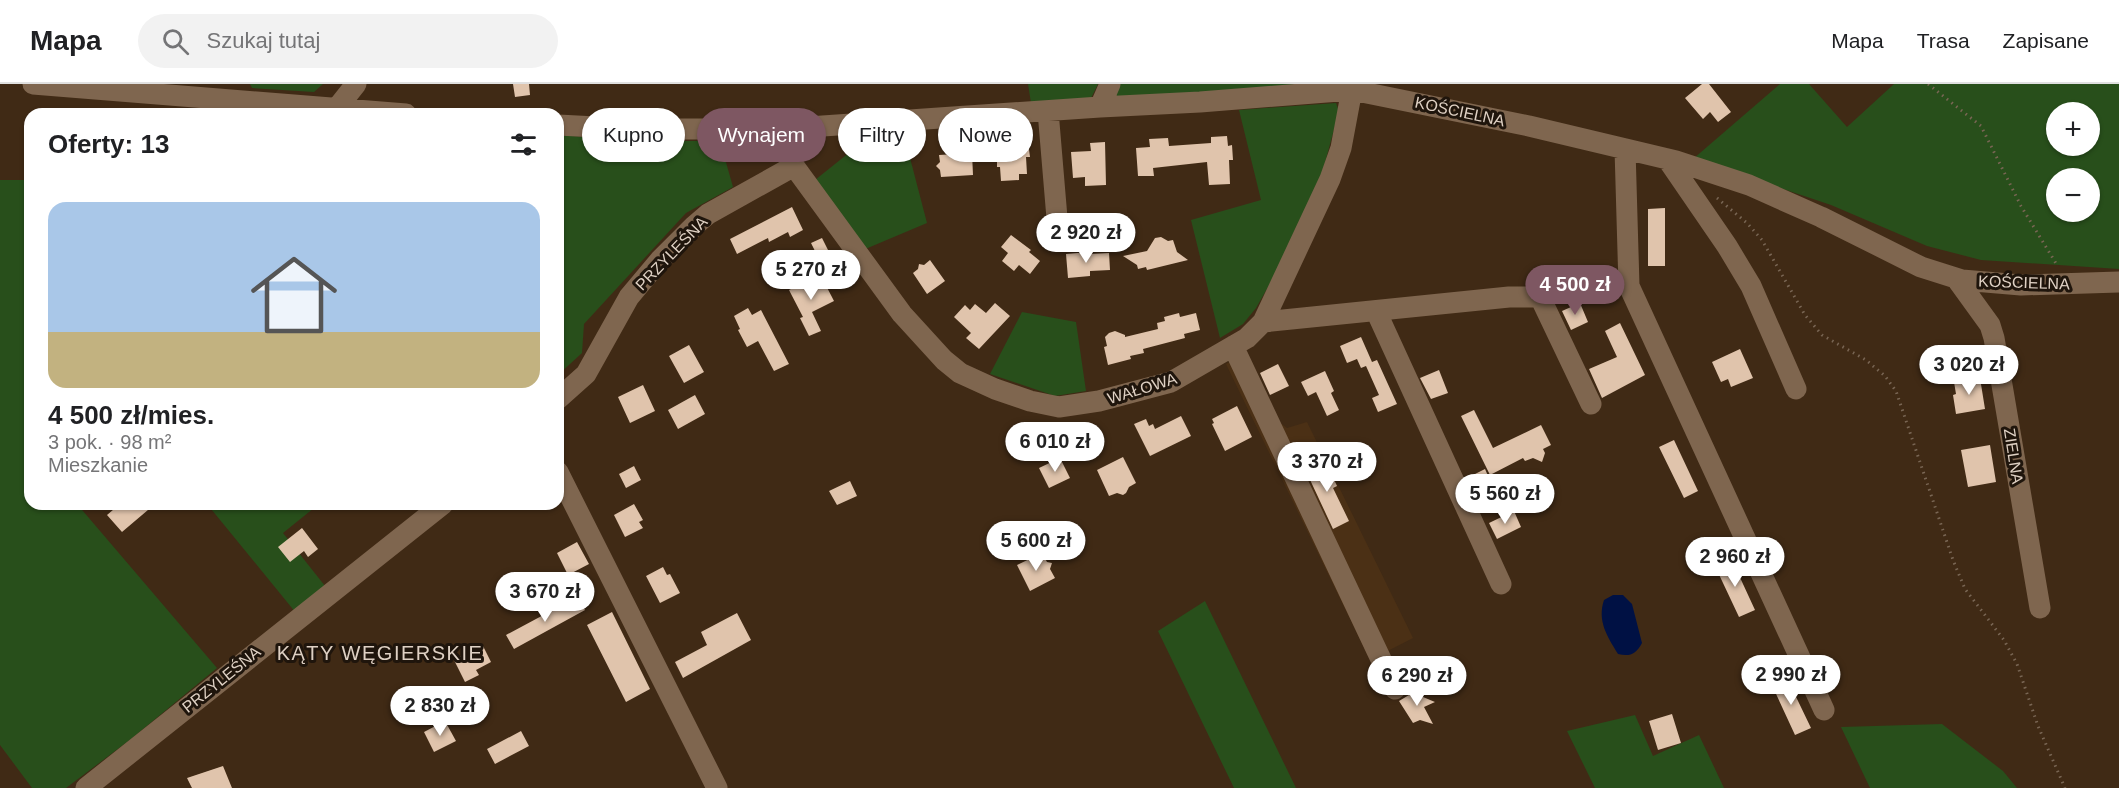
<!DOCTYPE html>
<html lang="pl">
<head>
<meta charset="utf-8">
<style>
	body { margin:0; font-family:Helvetica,sans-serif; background:#f2f2f2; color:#202124; height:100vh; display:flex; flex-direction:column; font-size:22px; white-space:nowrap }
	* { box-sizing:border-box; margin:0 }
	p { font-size:20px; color:#757577 }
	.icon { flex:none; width:33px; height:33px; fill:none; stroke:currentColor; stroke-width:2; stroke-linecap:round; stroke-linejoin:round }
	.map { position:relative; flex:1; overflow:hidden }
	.sheet { position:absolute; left:24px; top:24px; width:540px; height:402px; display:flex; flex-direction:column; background:#fff; border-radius:18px; box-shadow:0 2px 4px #0004 }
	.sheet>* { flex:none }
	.top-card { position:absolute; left:582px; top:24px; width:570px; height:54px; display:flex; gap:12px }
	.buttons { position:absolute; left:2046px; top:18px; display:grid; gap:12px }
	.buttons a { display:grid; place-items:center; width:54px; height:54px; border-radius:50%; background:#fff; box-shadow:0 2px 4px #0004; font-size:30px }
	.price { position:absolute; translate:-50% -51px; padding:0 14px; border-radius:21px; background:#fff; color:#222; font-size:20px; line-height:39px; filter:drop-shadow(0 2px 3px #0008) }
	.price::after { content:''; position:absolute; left:50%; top:36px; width:18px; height:14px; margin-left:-9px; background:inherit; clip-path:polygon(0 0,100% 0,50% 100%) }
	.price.current { background:#7e5762; color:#fff }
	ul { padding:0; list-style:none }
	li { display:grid; align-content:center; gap:12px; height:318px; padding:0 24px }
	li span { display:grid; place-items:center; height:186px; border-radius:18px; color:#555 }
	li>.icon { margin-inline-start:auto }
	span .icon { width:108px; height:108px; fill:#fffc; stroke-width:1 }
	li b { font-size:26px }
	h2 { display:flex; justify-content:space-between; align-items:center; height:72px; padding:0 24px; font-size:26px }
	.pill { padding:0 21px; border-radius:27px; background:#fff; box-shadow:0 2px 4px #0004; font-size:21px; line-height:54px }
	.pill.current { background:#7e5762; color:#fff }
	header { display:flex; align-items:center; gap:36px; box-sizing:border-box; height:84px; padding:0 30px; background:#fff; border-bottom:2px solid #e0e0e0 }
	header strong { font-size:28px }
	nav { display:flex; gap:33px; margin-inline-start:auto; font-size:21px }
	.search { width:420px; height:54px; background:#f2f2f2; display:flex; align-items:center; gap:15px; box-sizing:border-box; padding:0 21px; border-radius:33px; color:#757577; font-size:22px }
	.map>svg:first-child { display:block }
</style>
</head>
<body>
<header>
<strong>Mapa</strong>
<div class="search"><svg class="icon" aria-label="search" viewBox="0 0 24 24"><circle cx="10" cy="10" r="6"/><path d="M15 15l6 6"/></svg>Szukaj tutaj</div>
<nav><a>Mapa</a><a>Trasa</a><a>Zapisane</a></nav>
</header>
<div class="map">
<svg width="2119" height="704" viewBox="0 0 2119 704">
	<rect width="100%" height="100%" fill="#402a15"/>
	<path fill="#4b3015" d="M1238 273 1272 333 1287 344 1307 338 1413 554 1370 576 1226 280Z"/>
	<path fill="#284f1b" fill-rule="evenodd" d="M250 0H323L314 8 252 4Z
		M1028 0H1098L1091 14 1031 19Z
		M1119 0H1331L1113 14Z
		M1780 0H1809L1847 43 1894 0H2119V185L1981 176 1927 162 1831 121 1693 75ZM2056 28H2090V62H2056ZM2056 94H2090V128H2056Z
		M1336 19 1339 27 1320 97 1280 182 1256 224 1243 240 1220 254 1191 136 1261 116 1239 26Z
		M903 47 927 139 863 166 815 96 875 48Z
		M558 51 640 57H720L733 103 686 129 584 240 582 269 558 291Z
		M0 96H29L30 420H77L217 584 131 655 66 704H32L0 661Z
		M1022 228 1076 238 1086 307 1055 312 990 290Z
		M207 420H311L314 424 283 449 329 507 296 529Z
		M1205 517 1296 704H1234L1158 547Z
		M1635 631 1653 672 1699 651 1724 704H1595L1567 647Z
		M1942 640 2003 687 2017 704H1870L1841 643Z"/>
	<path fill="#014" d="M1613 511H1623L1632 520 1642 559C1636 570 1630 573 1618 570 1607 552 1597 537 1604 516Z"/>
	<path fill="#e0c4ac" d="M513 0H529L530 11 515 13Z
		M1702 0H1709L1731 28 1718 38 1710 28 1703 35 1685 14Z
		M1227 52 1228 62 1232 61 1233 76H1229L1230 100 1209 101 1207 78 1153 84 1154 92H1138L1136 64 1150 63 1149 55 1168 54 1169 62 1211 59V53Z
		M1028 58 1030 73H1026L1027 90H1019V96L1001 97 1000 83H997V68L1016 67 1015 59Z
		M1105 58 1106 101 1085 102V93L1073 94 1071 68 1091 67 1090 59Z
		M972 69 973 91 941 93 940 86 936 82 940 78 939 71Z
		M792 123 803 146 790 153 788 148 769 158 768 154 737 170 730 155Z
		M1665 124V182H1648V125Z
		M1011 151 1031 166 1029 168 1040 177 1030 190 1019 181 1014 187 1002 177 1008 169 1001 163Z
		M1161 153 1168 157 1173 156 1177 168 1188 176 1147 186 1146 183 1138 185 1137 181 1123 172 1147 167 1155 154Z
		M822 154 834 178 819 186 811 171 816 169 811 159Z
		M1089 168V170L1109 169 1110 186 1090 187V192L1068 194 1066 170Z
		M930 176 945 197 927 210 913 189 918 185 919 180 924 181Z
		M820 190 834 217 812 228 821 247 809 252 800 234 803 233 789 206Z
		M995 219 1010 232 979 265 966 254 971 249 954 233 965 221 970 226 975 220 986 229Z
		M1580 219 1588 238 1571 246 1562 227Z
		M748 224 752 231 761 226 789 280 774 287 758 257 747 263 738 246 740 245 734 232Z
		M1179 229 1180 233 1196 229 1200 246 1184 250 1185 254 1143 265 1144 269 1130 272 1131 275 1108 281 1104 263 1107 262 1105 253 1109 249 1115 247 1125 251V253L1158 245 1157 239 1165 237 1164 233Z
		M1620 239 1645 291 1602 314 1589 285 1617 273 1605 247Z
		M1361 253 1372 278 1377 276 1397 320 1378 328 1372 314 1379 311 1366 282 1361 284 1357 275 1347 279 1340 262Z
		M689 261 704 288 684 299 669 272Z
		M1740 265 1753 294 1731 303 1728 295 1721 298 1712 278Z
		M1278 280 1289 302 1270 311 1260 289Z
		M1439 286 1448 309 1431 315 1420 294Z
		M1325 287 1334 307 1331 309 1339 326 1327 332 1316 308 1308 312 1301 298Z
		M1980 294 1985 325 1956 330 1953 311 1956 310 1954 298Z
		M643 301 655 327 630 339 618 313Z
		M695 311 705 330 678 345 668 326Z
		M1237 322 1252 353 1225 367 1212 340 1214 339 1212 335Z
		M1474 326 1493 364 1541 341 1551 361 1543 365 1545 369 1542 378 1533 374 1525 377 1523 374 1490 391 1461 332Z
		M1181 332 1191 352 1150 372 1134 340 1146 335 1149 342 1153 340 1155 345Z
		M1674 356 1698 407 1684 414 1659 363Z
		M1990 361 1996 398 1968 403 1961 366Z
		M1123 373 1136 399 1129 403 1126 409 1123 411 1117 409 1109 412 1097 386Z
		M1060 374 1070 394 1049 404 1039 384Z
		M1325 376 1337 402 1333 404 1349 437 1333 445 1305 385Z
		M634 382 641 396 626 404 619 390Z
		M1485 385 1492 401 1474 410 1467 394Z
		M850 397 857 412 837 421 829 407Z
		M120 420H155L122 448 107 431Z
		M634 420 643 436 639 438 643 444 625 453 614 431Z
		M1514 427 1521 443 1497 455 1489 439Z
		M302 444 318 465 308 473 304 467 290 478 278 463Z
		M577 458 589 480 568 491 557 469Z
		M1042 469 1047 478 1052 479 1050 485 1055 494 1030 507 1017 481Z
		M1731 474 1755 526 1739 533 1715 482Z
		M663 483 667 491 670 490 680 509 660 519 646 492Z
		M577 513 585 526 514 565 506 551Z
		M612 528 650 605 626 618 587 541Z
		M737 529 751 556 683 594 675 578 707 561 701 548Z
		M482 560 491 578 476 586 479 591 465 598 454 576Z
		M1786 592 1811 644 1795 651 1771 599Z
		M1419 605 1423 613 1435 618 1424 623 1433 640 1420 636 1413 639 1399 617Z
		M1672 630 1681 659 1658 666 1649 637Z
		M445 637 456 657 434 668 424 648Z
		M521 647 529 662 495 680 487 665Z
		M223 682 232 704H192L187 694Z"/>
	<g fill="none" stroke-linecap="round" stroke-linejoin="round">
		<path stroke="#796654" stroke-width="3" stroke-dasharray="1.5 4.5" stroke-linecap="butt" d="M1928 0 1981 42 2021 122 2057 181
			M1717 114 1747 139 1762 156 1805 231 1822 251 1866 276 1885 292 1896 307 1953 476 1965 505 2004 556 2017 580 2038 642 2065 704"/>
		<path stroke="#7f664f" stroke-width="21" d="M33 0 406 30
			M1100 23 1110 0
			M337 24 356 0
			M1048 27 1058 146
			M558 41 634 45H779L1100 23 1200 18 1352 6 1529 42 1676 77 1749 101 1821 133 1921 183 1962 196 2021 201 2119 198
			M779 45 794 82 902 230 944 276 960 289 995 305 1030 317 1059 323 1099 317 1171 298 1247 254 1263 238 1330 95 1341 64 1353 0
			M1625 65 1629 202 1824 626
			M1668 76 1727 162 1751 202 1796 305
			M1956 194 1990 241 1994 254 2040 524
			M1376 227 1501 500
			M1263 238 1509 213H1540L1591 320
			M1233 262 1395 605
			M558 315 586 290 629 213 660 176 694 142 708 130 794 82
			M558 388 717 704
			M86 704 443 420"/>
	</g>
	<g text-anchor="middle" stroke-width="6" stroke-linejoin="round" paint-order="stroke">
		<g font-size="16" fill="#dfd1c4" stroke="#1f150c">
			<text transform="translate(1460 27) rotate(12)" y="6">KOŚCIELNA</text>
			<text transform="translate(671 169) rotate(-46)" y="6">PRZYLEŚNA</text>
			<text transform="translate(2024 198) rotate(2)" y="6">KOŚCIELNA</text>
			<text transform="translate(1142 304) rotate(-17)" y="6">WAŁOWA</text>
			<text transform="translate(2014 372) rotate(81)" y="6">ZIELNA</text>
			<text transform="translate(221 595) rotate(-39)" y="6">PRZYLEŚNA</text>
		</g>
		<g font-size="20" letter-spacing="1.5" fill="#dfd1c4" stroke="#1f150c">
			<text x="380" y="576">KĄTY WĘGIERSKIE</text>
		</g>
	</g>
</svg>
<div class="buttons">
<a>+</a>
<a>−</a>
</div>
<b class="price" style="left:1086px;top:180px">2 920 zł</b>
<b class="price" style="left:811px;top:217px">5 270 zł</b>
<b class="price current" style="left:1575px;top:232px">4 500 zł</b>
<b class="price" style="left:1969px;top:312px">3 020 zł</b>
<b class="price" style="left:1055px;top:389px">6 010 zł</b>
<b class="price" style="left:1327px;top:409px">3 370 zł</b>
<b class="price" style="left:1505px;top:441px">5 560 zł</b>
<b class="price" style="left:1036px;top:488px">5 600 zł</b>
<b class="price" style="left:1735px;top:504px">2 960 zł</b>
<b class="price" style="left:545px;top:539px">3 670 zł</b>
<b class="price" style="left:1791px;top:622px">2 990 zł</b>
<b class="price" style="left:1417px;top:623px">6 290 zł</b>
<b class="price" style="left:440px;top:653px">2 830 zł</b>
<div class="top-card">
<a class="pill">Kupno</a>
<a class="pill current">Wynajem</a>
<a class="pill">Filtry</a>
<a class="pill">Nowe</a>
</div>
<section class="sheet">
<h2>Oferty: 13<svg class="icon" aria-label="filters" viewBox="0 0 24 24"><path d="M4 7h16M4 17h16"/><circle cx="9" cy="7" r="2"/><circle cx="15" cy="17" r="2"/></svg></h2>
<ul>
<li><span style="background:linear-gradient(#a9c7e8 70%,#c2b280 0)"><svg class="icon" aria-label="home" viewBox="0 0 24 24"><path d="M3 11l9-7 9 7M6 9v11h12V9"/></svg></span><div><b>4 500 zł/mies.</b><p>3 pok. · 98 m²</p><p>Mieszkanie</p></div></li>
</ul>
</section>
</div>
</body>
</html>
